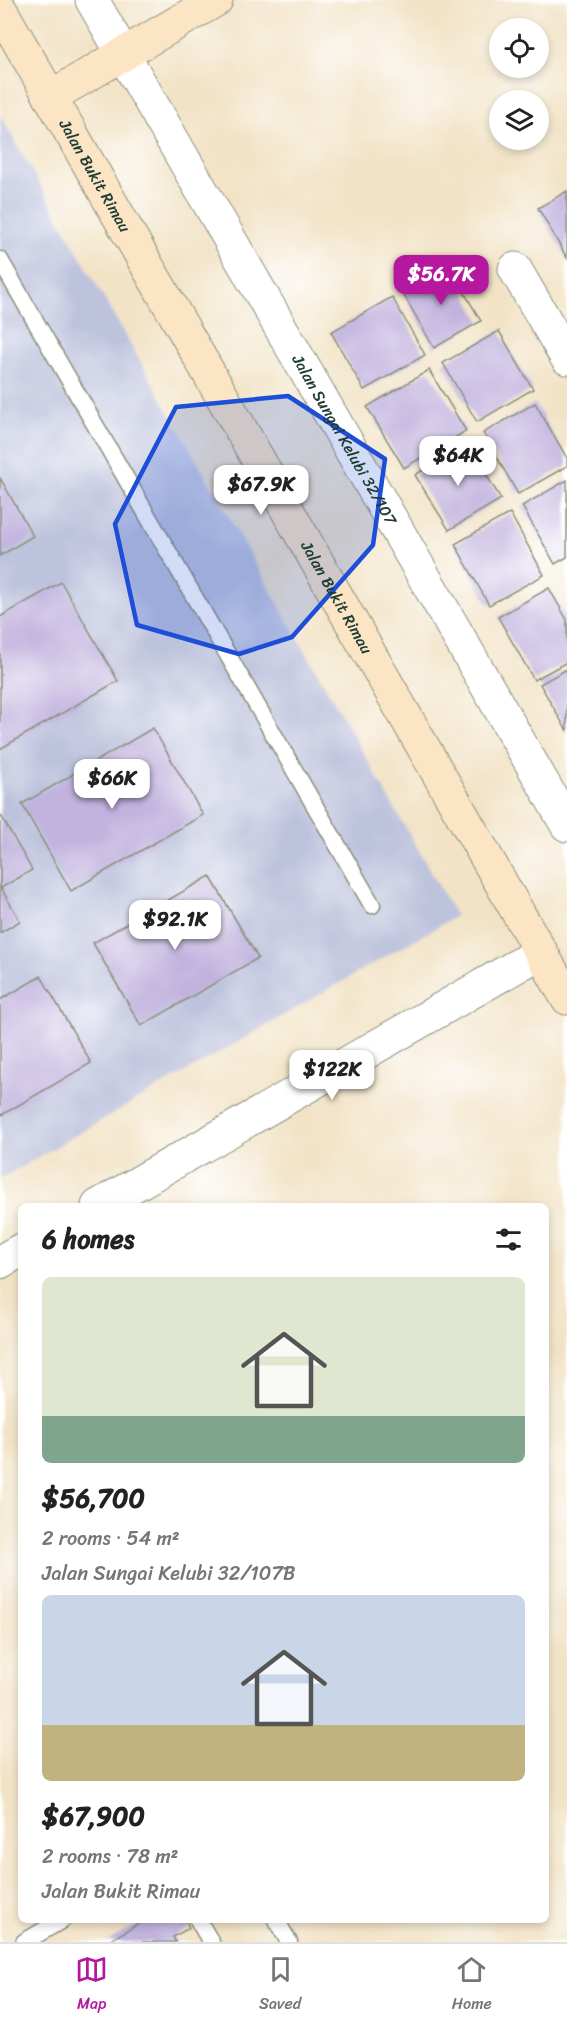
<!DOCTYPE html>
<html lang="en">
<head>
<meta charset="utf-8">
<style>
	body { margin:0; font-family:Sriracha,sans-serif; background:#f2f2f2; color:#222; height:100vh; display:flex; flex-direction:column; font-size:22px; white-space:nowrap }
	* { box-sizing:border-box; margin:0 }
	p { font-size:20px; color:#767676 }
	.icon { flex:none; width:33px; height:33px; fill:none; stroke:currentColor; stroke-width:2; stroke-linecap:round; stroke-linejoin:round }
	.map { position:relative; flex:1; overflow:hidden }
	.side { position:absolute; left:18px; top:1203px; width:531px; height:720px; display:flex; flex-direction:column; background:#fff; border-radius:9px; box-shadow:0 3px 9px #0003 }
	.side>* { flex:none }
	.fabs { position:absolute; left:489px; top:18px; display:grid; gap:12px }
	.fabs a { display:grid; place-items:center; width:60px; height:60px; border-radius:50%; background:#fff; box-shadow:0 3px 9px #0003; font-size:30px }
	.price { position:absolute; translate:-50% -51px; padding:0 14px; border-radius:12px; background:#fff; color:#222; font-size:20px; line-height:39px; filter:drop-shadow(0 2px 3px #0008) }
	.price::after { content:''; position:absolute; left:50%; top:36px; width:18px; height:14px; margin-left:-9px; background:inherit; clip-path:polygon(0 0,100% 0,50% 100%) }
	.price.current { background:#b5179e; color:#fff }
	ul { padding:0; list-style:none }
	li { display:grid; align-content:center; gap:12px; height:318px; padding:0 24px }
	li span { display:grid; place-items:center; height:186px; border-radius:9px; color:#555 }
	li>.icon { margin-inline-start:auto }
	span .icon { width:108px; height:108px; fill:#fffc; stroke-width:1 }
	li b { font-size:26px }
	h2 { display:flex; justify-content:space-between; align-items:center; height:72px; padding:0 24px; font-size:26px }
	.tab-bar { display:flex; justify-content:space-around; align-items:center; height:84px; border-top:2px solid #e0e0e0; background:#fff; font-size:16px; color:#767676 }
	.tab-bar a { display:grid; justify-items:center; gap:3px }
	.tab-bar .current { color:#b5179e }
	.map>svg:first-child { display:block }
</style>
</head>
<body>
<div class="map">
<svg width="567" height="1942" viewBox="0 0 567 1942">
	<rect width="100%" height="100%" fill="#fff"/>
	<filter id="ink" filterUnits="userSpaceOnUse"><feTurbulence type="fractalNoise" baseFrequency=".0167" numOctaves="2"/><feDisplacementMap in="SourceGraphic" scale="12" xChannelSelector="R" yChannelSelector="G"/><feConvolveMatrix kernelMatrix="1 2 1 2 8 2 1 2 1" color-interpolation-filters="sRGB"/></filter>
	<filter id="wash" filterUnits="userSpaceOnUse"><feTurbulence type="fractalNoise" baseFrequency=".008" numOctaves="4" result="noise"/><feDisplacementMap in="SourceGraphic" scale="24" xChannelSelector="R" yChannelSelector="G"/><feGaussianBlur stdDeviation="1.35" result="paint"/><feColorMatrix in="noise" values="0 0 0 0 0 0 0 0 0 0 0 0 0 0 0 0 0 1.4 0 .05"/><feComposite in="paint" operator="in"/></filter>
	<g filter="url(#wash)">
		<rect width="100%" height="100%" fill="#f2e3c6"/>
		<path fill="#bec3dd" d="M0 115 456 916 0 1179Z"/>
		<g id="blocks">
			<path fill="#c1b2de" d="M567 191V258L538 208Z
				M447 263 481 321 434 348 401 290Z
				M392 297 425 355 364 390 331 332Z
				M499 331 533 389 477 422 443 363Z
				M429 370 466 431 404 468 367 407Z
				M535 403 567 458V466L518 494 483 433Z
				M467 443 501 499 449 530 415 475Z
				M0 478 33 536 0 556Z
				M567 480V557L555 564 522 506Z
				M510 513 544 575 489 605 455 544Z
				M61 582 118 681 0 749V617Z
				M549 588 567 620V662L534 680 498 617Z
				M567 669V731L540 684Z
				M153 728 203 815 71 891 22 804Z
				M0 814 32 870 1 888 20 921 0 933Z
				M210 876 258 958 141 1026 93 943Z
				M41 976 91 1063 0 1116V1000Z
				M145 1920H185L189 1928 173 1937 176 1942H107Z"/>
		</g>
	</g>
	<g filter="url(#ink)">
		<use href="#blocks" fill-opacity="0" stroke="#88907d" stroke-width="1.5"/>
		<g fill="none" stroke-linecap="round" stroke-linejoin="round">
			<g stroke="#88907d" stroke-width="19">
				<path id="lane" d="M0 260 372 905
					M198 1920 211 1942
					M276 1920 289 1942
					M24 1942 62 1920"/>
			</g>
			<g stroke="#88907d" stroke-width="35">
				<g id="street">
					<path id="s1" d="M92 0 567 825"/>
					<path d="M515 269 567 358"/>
					<path d="M98 1206 541 952"/>
					<path d="M0 1262 21 1250"/>
				</g>
			</g>
			<g stroke="#88907d" stroke-width="35">
				<g id="secondary">
					<path id="s2" d="M0 9 567 998"/>
					<path d="M50 97 216 0"/>
				</g>
			</g>
			<use href="#lane" stroke="#fff" stroke-width="16"/>
			<use href="#street" stroke="#fff" stroke-width="33"/>
			<use href="#secondary" stroke="#fce5c4" stroke-width="33"/>
		</g>
	</g>
	<path fill="#1d4ed8" fill-opacity="0.2" stroke="#1d4ed8" stroke-width="4.5" stroke-linejoin="round" d="M288 396 385 459 373 545 292 637 239 654 137 625 115 524 176 407Z"/>
	<g text-anchor="middle" stroke-width="6" stroke-linejoin="round" paint-order="stroke">
		<g font-size="16" fill="#1f3d34" stroke="#fff">
			<text dy="6" stroke="none"><textPath href="#s2" startOffset="192">Jalan Bukit Rimau</textPath></text>
			<text dy="6" stroke="none"><textPath href="#s1" startOffset="507">Jalan Sungai Kelubi 32/107</textPath></text>
			<text dy="6" stroke="none"><textPath href="#s2" startOffset="678">Jalan Bukit Rimau</textPath></text>
		</g>
	</g>
</svg>
<div class="fabs">
<a><svg class="icon" aria-label="locate" viewBox="0 0 24 24"><circle cx="12" cy="12" r="6"/><path d="M12 2v4M12 18v4M2 12h4M18 12h4"/></svg></a>
<a><svg class="icon" aria-label="layers" viewBox="0 0 24 24"><path d="M12 4l9 5-9 5-9-5zM3 14l9 5 9-5"/></svg></a>
</div>
<b class="price current" style="left:441px;top:306px">$56.7K</b>
<b class="price" style="left:458px;top:487px">$64K</b>
<b class="price" style="left:261px;top:516px">$67.9K</b>
<b class="price" style="left:112px;top:810px">$66K</b>
<b class="price" style="left:175px;top:951px">$92.1K</b>
<b class="price" style="left:332px;top:1101px">$122K</b>
<section class="side">
<h2>6 homes<svg class="icon" aria-label="filters" viewBox="0 0 24 24"><path d="M4 7h16M4 17h16"/><circle cx="9" cy="7" r="2"/><circle cx="15" cy="17" r="2"/></svg></h2>
<ul>
<li><span style="background:linear-gradient(#dfe7d0 75%,#7fa58c 0)"><svg class="icon" aria-label="home" viewBox="0 0 24 24"><path d="M3 11l9-7 9 7M6 9v11h12V9"/></svg></span><div><b>$56,700</b><p>2 rooms · 54 m²</p><p>Jalan Sungai Kelubi 32/107B</p></div></li>
<li><span style="background:linear-gradient(#c9d6e8 70%,#c2b280 0)"><svg class="icon" aria-label="home" viewBox="0 0 24 24"><path d="M3 11l9-7 9 7M6 9v11h12V9"/></svg></span><div><b>$67,900</b><p>2 rooms · 78 m²</p><p>Jalan Bukit Rimau</p></div></li>
</ul>
</section>
</div>
<nav class="tab-bar">
<a class="current"><svg class="icon" aria-label="map" viewBox="0 0 24 24"><path d="M3 6l6-2 6 2 6-2v14l-6 2-6-2-6 2zM9 4v14M15 6v14"/></svg>Map</a>
<a><svg class="icon" aria-label="saved" viewBox="0 0 24 24"><path d="M7 4h10v16l-5-4-5 4z"/></svg>Saved</a>
<a><svg class="icon" aria-label="home" viewBox="0 0 24 24"><path d="M3 11l9-7 9 7M6 9v11h12V9"/></svg>Home</a>
</nav>
</body>
</html>
